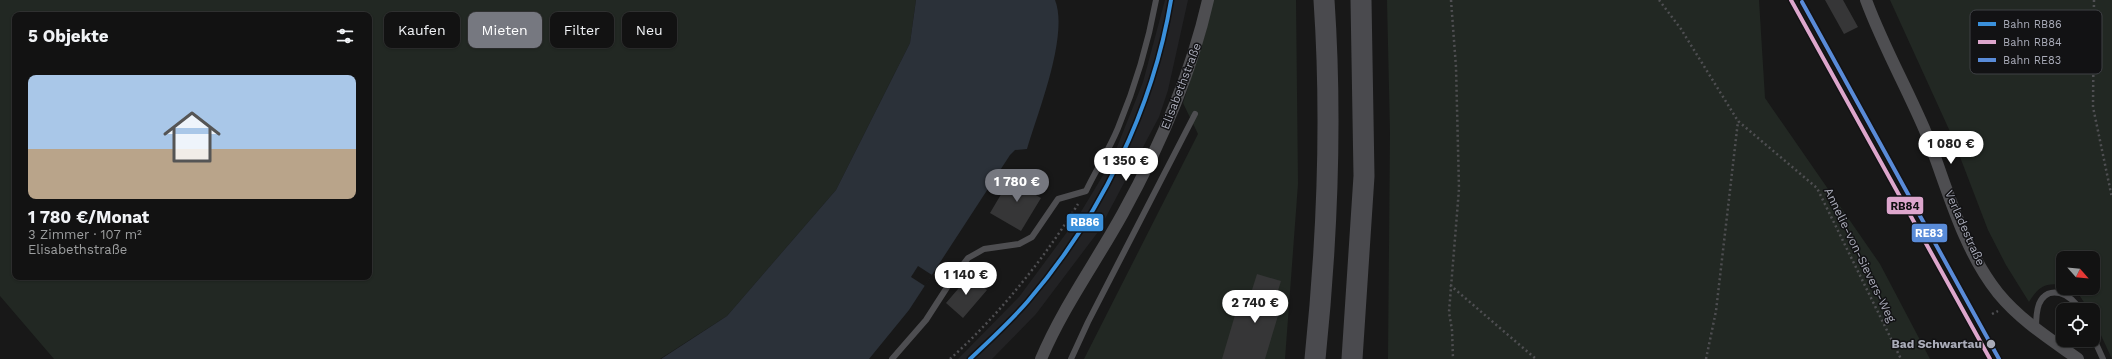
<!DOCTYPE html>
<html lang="de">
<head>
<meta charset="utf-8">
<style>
	body { margin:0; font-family:"Work Sans",sans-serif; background:#1b1b1b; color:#f1f3f6; height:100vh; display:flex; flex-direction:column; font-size:15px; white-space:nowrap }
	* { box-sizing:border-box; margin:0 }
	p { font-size:13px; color:#9c9e9f }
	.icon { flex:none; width:22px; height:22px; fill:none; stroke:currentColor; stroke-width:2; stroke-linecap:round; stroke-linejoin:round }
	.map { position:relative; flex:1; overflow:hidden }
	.details { position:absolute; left:12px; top:12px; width:360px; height:268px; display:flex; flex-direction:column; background:#121212; border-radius:8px; box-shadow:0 1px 3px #0004,0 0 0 1px #313232 }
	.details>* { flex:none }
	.top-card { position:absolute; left:384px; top:12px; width:380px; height:36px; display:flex; gap:8px }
	.needle { width:26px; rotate:117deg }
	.controls { position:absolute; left:2056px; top:251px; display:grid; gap:8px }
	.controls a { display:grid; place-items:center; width:44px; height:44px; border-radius:8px; background:#121212; box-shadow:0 1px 3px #0004,0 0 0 1px #313232; font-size:20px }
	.price { position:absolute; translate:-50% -34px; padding:0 9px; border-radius:14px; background:#fff; color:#222; font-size:13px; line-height:26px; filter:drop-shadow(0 1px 2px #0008) }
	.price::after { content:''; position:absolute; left:50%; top:24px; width:12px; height:9px; margin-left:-6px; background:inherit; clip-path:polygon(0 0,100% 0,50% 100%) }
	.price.selected { background:#767880; color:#fff }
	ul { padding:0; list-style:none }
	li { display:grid; align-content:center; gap:8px; height:212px; padding:0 16px }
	li span { display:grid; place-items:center; height:124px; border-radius:8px; color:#555 }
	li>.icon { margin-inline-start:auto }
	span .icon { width:72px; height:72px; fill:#fffc; stroke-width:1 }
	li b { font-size:17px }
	h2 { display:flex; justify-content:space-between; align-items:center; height:48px; padding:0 16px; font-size:17px }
	.tag { padding:0 14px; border-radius:8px; background:#121212; box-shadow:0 1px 3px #0004,0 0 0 1px #313232; font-size:14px; line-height:36px }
	.tag.selected { background:#767880; color:#fff }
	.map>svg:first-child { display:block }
</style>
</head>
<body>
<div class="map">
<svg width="2112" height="359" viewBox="0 0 2112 359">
	<rect width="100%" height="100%" fill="#181818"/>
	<path fill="#222224" d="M1165 0H1188L1168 90 1159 117 1098 232 1036 314 992 359H958L1019 297 1076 220 1111 162 1143 82Z"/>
	<path fill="#222823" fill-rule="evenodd" d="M0 0H916L910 43 836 190 727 316 660 359H54L0 296ZM15 15H369V277H15Z
		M1213 0H1296L1298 184 1285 359H1084L1198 134 1183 103 1206 31Z
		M1387 0H1759L1765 98 1880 264 1930 359H1388L1390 133Z
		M1890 0H2112V359L2093 318V310H2089L2076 290 2071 288H2093V258H2063V285C2045 282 2038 287 2029 302L2006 265 1988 230 1952 136Z"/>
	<path fill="#2b3139" d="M916 0H1055C1069 35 1038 112 1027 149L1015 150 1010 155 909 310 869 359H661L727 316 836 190 910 43Z"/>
	<path fill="#181818" d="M918 266 932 275 925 286 911 277Z"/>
	<path fill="#363637" d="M1825 0H1843L1858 27 1844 34Z
		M1020 173 1039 185 1034 194 1041 198 1021 231 990 213 1003 191 1008 194Z
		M1257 274 1281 281 1276 297 1283 299 1265 359H1222L1238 305 1258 311 1264 293 1252 290Z
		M970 275 987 290 963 318 946 303Z"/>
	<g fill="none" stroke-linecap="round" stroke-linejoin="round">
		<path stroke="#4f4f52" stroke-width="2.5" stroke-dasharray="2 3" stroke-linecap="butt" d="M1451 0 1456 67 1459 189 1449 312 1452 330 1453 359
			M1659 0 1681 29 1738 121 1817 188 1901 359
			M2094 0 2093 107 2112 198
			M1450 285 1536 359
			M1992 314 1998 311
			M950 359C998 316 1044 259 1078 204
			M1706 359 1716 311 1738 121"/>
		<path stroke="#4e4e51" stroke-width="6" d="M2036 329C2036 320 2036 312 2039 304 2048 283 2072 294 2080 310
			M2093 337 2103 359
			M892 359 926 320 955 275 968 258 984 249 1019 244 1032 237 1058 199 1086 191C1096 170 1109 150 1118 128 1135 87 1148 44 1156 0
			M1071 359 1088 322 1195 114"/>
		<path stroke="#4e4e51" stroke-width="12" d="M1866 0C1883 46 1907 88 1926 133 1947 186 1962 248 1998 293 2020 320 2050 339 2078 359
			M1041 359C1063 307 1096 262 1123 213 1160 146 1191 75 1208 0"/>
		<path stroke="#4a4a4e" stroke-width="21" d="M1315 359C1327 243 1332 116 1324 0
			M1352 359 1364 176 1361 0"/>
		<g stroke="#121214" stroke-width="7">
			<path id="rail-1" d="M970 359C990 340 1010 322 1028 301 1100 217 1153 109 1171 0"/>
		</g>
		<g stroke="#121214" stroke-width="7">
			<path id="rail-2" d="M1791 0 1990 359"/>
		</g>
		<g stroke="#121214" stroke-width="7">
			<path id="rail-3" d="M1802 2 1999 359"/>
		</g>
		<use href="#rail-1" stroke="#3a90db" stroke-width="4"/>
		<use href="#rail-2" stroke="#dda6cc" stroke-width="4"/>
		<use href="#rail-3" stroke="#598bd8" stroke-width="4"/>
	</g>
	<circle fill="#a9abb8" stroke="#121214" stroke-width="1.5" cx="1991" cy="344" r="5"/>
	<g text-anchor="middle" stroke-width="3" stroke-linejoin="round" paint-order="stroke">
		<g font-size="12" fill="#a9abb8" stroke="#121214">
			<text transform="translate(1181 86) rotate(-69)" y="4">Elisabethstraße</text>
			<text transform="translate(1965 228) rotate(66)" y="4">Verladestraße</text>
			<text transform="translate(1860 255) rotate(64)" y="4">Annelie-von-Sievers-Weg</text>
		</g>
		<g font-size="12" font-weight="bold" fill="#a9abb8" stroke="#121214" text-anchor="end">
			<text x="1982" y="348">Bad Schwartau</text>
		</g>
	</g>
	<rect x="1970" y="10" width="132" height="64" rx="6" fill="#121214" stroke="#3f4045" stroke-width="1"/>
	<rect x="1978" y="22" width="18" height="4" fill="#3a90db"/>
	<rect x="1978" y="40" width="18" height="4" fill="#dda6cc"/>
	<rect x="1978" y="58" width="18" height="4" fill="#598bd8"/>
	<g font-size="11" fill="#a9abb8">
		<text x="2003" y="28">Bahn RB86</text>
		<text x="2003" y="46">Bahn RB84</text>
		<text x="2003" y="64">Bahn RE83</text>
	</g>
	<g stroke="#121214" stroke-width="1.5">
		<rect x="1886" y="196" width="38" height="19" rx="4" fill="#dda6cc"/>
		<rect x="1066" y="213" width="38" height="19" rx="4" fill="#3a90db"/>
		<rect x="1911" y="223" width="37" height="20" rx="4" fill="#598bd8"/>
	</g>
	<g font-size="11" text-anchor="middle" font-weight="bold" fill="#fff">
		<text x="1085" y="226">RB86</text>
		<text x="1929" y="237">RE83</text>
	</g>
	<g font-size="11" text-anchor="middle" font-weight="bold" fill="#111">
		<text x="1905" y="210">RB84</text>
	</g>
</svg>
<div class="controls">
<a><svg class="needle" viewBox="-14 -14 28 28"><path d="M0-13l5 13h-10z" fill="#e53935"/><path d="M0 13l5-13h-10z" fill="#9c9e9f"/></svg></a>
<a><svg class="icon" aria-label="locate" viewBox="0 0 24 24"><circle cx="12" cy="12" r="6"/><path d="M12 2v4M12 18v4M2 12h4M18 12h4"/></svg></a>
</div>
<b class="price" style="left:1951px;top:165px">1 080 €</b>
<b class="price" style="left:1126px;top:182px">1 350 €</b>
<b class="price selected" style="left:1017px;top:203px">1 780 €</b>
<b class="price" style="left:966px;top:296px">1 140 €</b>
<b class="price" style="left:1255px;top:324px">2 740 €</b>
<div class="top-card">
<a class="tag">Kaufen</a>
<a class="tag selected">Mieten</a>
<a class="tag">Filter</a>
<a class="tag">Neu</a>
</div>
<section class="details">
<h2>5 Objekte<svg class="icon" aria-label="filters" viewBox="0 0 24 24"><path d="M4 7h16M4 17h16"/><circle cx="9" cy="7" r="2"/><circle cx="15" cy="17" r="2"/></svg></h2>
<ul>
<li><span style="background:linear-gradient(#a9c7e8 60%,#b9a48a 0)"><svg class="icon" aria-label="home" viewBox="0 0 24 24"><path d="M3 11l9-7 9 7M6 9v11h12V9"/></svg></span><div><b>1 780 €/Monat</b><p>3 Zimmer · 107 m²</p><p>Elisabethstraße</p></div></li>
</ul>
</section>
</div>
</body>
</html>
